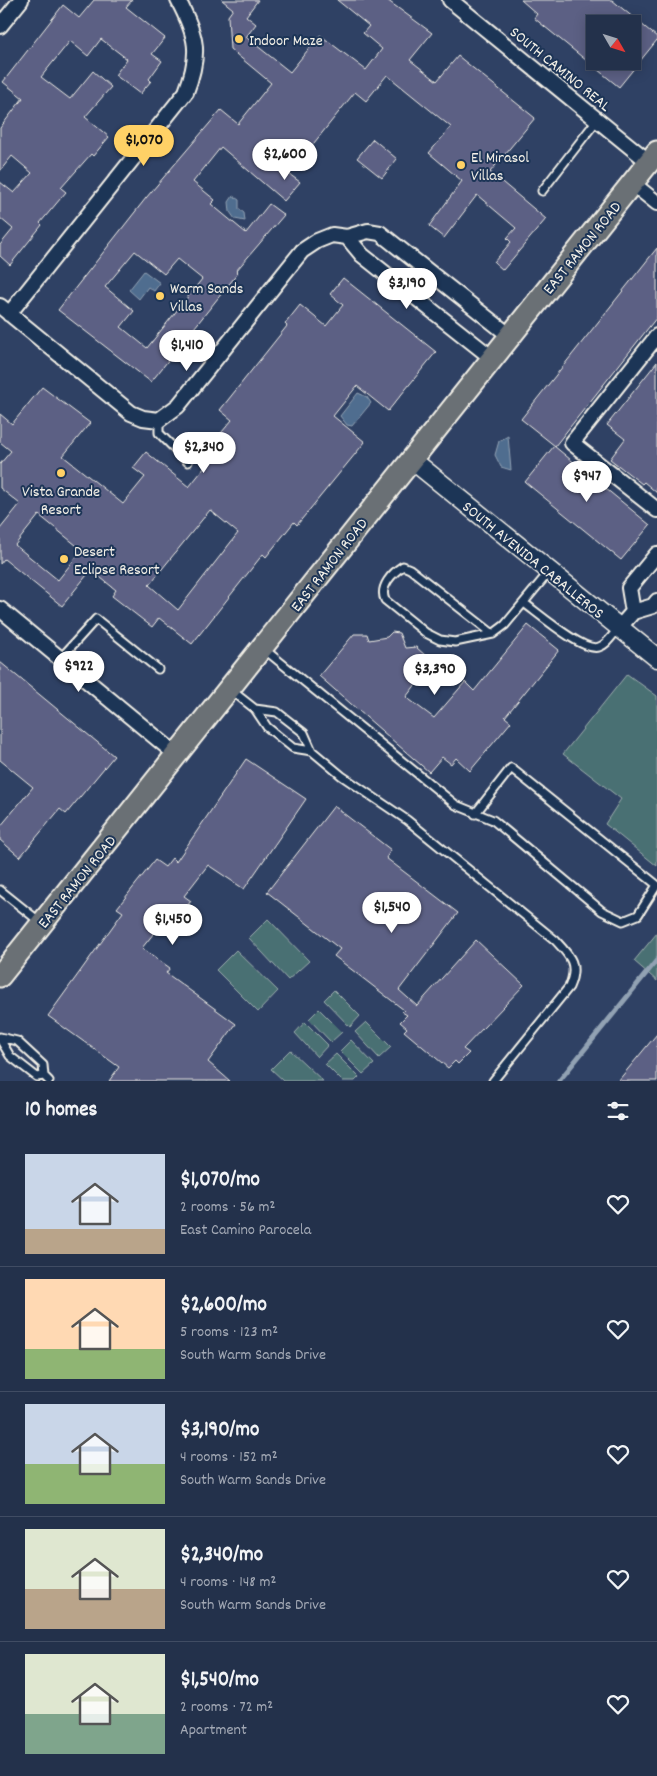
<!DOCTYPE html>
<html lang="en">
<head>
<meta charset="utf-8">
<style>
	body { margin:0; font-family:Dekko,sans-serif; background:#2b3952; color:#f1f3f6; height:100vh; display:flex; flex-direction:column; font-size:19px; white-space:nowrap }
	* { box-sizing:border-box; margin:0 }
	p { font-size:16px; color:#a3a9b5 }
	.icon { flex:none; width:28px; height:28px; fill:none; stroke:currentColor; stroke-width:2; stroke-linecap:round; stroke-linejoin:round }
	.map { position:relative; height:1081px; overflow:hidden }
	.details { display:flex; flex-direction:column; background:#23314b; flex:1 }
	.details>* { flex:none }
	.needle { width:32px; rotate:129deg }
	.tools { position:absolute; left:586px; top:15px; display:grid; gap:10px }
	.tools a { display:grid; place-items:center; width:55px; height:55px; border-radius:0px; background:#23314b; box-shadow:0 2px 12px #0003,0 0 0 1px #404c63; font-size:25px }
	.price { position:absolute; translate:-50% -42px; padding:0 11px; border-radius:18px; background:#fff; color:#222; font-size:16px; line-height:32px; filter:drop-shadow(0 1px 2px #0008) }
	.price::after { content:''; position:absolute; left:50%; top:30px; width:15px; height:11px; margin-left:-8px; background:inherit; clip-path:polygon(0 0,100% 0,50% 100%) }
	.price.selected { background:#ffd166; color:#111 }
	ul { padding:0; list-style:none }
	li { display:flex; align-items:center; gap:15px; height:125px; padding:0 25px }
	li+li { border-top:1px solid #404c63 }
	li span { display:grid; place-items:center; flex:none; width:140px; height:100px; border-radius:0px; color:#555 }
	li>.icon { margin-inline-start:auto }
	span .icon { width:60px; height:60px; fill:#fffc; stroke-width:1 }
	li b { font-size:21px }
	h2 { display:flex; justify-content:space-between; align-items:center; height:60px; padding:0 25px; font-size:21px }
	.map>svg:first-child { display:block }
</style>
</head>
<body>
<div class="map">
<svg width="657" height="1081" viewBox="0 0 657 1081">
	<rect width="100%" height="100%" fill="#2f4164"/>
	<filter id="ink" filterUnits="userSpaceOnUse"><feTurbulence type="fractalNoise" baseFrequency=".02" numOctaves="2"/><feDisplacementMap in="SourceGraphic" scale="10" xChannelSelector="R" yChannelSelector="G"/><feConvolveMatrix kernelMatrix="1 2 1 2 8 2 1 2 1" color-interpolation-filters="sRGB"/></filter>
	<g filter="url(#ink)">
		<path fill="#4a7073" stroke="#9fb0ae" d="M627 674 657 696V866L605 824 621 799 563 754Z
			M268 919 309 961 288 980 249 938Z
			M657 933V981L634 961Z
			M236 950 278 991 258 1012 216 970Z
			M334 990 360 1016 350 1027 324 1000Z
			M319 1009 342 1032 331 1042 309 1019Z
			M305 1022 328 1045 317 1057 295 1033Z
			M366 1022 391 1047 379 1058 355 1032Z
			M351 1040 374 1064 363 1074 340 1051Z
			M290 1050 323 1081H284L271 1069Z
			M336 1054 359 1077 355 1081H342L325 1064Z"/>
		<path fill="#506d8f" stroke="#92a2b3" d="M233 196 239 200V209L244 213 245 221 235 219 230 212 229 202Z
			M144 271 160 283 154 291 148 287 139 299 129 290Z
			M358 393 367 397 371 403 352 426 347 425 340 416Z
			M508 436 511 470 501 467 495 455 499 441Z"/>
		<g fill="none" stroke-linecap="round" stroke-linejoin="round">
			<path stroke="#92a2b3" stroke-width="5" d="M559 1081 657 960"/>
		</g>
		<path fill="#5c6084" stroke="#f4f1e8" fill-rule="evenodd" d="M94 0H132L126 7 165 38 152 54 162 61 149 79 151 81 140 94 115 75 127 59 101 39 88 56 70 41 41 77 70 99 93 71 111 87 85 117 109 137 93 156 91 154 61 188 66 192 40 223 42 225 10 265 0 256V245L13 229 0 218V182L14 193 32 173 12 156 0 171V128L23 98 3 82 63 5 79 18Z
			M222 0H258L246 16 256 24 246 37 290 72 320 35 366 70 382 49 363 33 369 26 337 0H387L432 33 410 60 437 81 458 56 535 118 490 172 546 219 503 270 494 262 511 242 507 238 516 228 477 195 444 238 429 226 462 181 429 153 451 127 387 75 366 101 355 92 289 174 300 182 284 201 221 147 193 182 215 200 211 204 246 233 269 204 284 215 236 271 238 273 151 382 58 310 146 198 221 110 238 124 271 83 230 49 228 16 233 9ZM135 251 164 274 177 259 202 279 147 348 121 327 134 311 105 287Z
			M521 0H612L657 37V40L619 87 534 18 537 14ZM595 24H632V61H595Z
			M373 139 397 159 382 178 357 158Z
			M657 248V317L555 446 521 419Z
			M343 278 436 352 388 411 357 386 333 416 365 442 297 525 294 522 266 557 263 554 192 644 159 618 152 627 112 596 116 590 91 570 62 606 4 559 0 564V529L20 504 0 488V464L11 451 0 442V414L12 424 42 387 90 423 63 456 123 504 145 477 133 468 146 452 189 487 213 457 206 451 232 420 220 410 287 326 285 324 300 305 326 326 343 305 330 294ZM210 510 238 533 178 610 149 585ZM39 515 82 550 58 580 15 545Z
			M657 362V493L644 482 642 484 610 459 625 439 607 425Z
			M554 446 650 525 621 560 525 482Z
			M528 625 559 650 505 717 511 722 470 771 456 758 451 764 442 757 429 772 319 676 354 634H367L369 640 387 637 392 632 399 633 405 648 416 647 427 657 428 669 406 697 434 718 465 682 474 691Z
			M0 662 114 756 66 814 60 809 20 857 0 840V827L33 787 0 760Z
			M246 759 306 799 244 889 208 865 184 896 191 901 173 924 166 918 142 948 170 968 166 973 236 1024 208 1062 230 1081H109L119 1067 48 1016 123 912 117 908 155 860 165 867 172 858 176 862Z
			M334 806 391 850 386 858 458 913 399 990 417 1006 476 940 524 985 463 1049 469 1053 458 1064 455 1061 448 1068 404 1031 407 1028 400 1022 407 1015 402 1012 404 1010 334 956 340 949 267 892Z
			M657 1034V1081H618Z"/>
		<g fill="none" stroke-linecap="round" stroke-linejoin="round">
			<g stroke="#f4f1e8" stroke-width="11">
				<path id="service" d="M542 191 597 120
					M159 420V433L188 462
					M524 603C538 613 584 653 599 647 607 645 613 634 619 628
					M493 634 410 569 403 566C392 573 379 587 385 600L426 633 440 640 455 642 493 634 505 625 549 572
					M264 649 456 805 493 820 602 911 623 921 638 915 657 885
					M60 659 96 619 158 669
					M231 690 255 709 267 727 293 748 312 751
					M255 709 277 712 304 733 312 751 342 776 407 820 555 940C570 956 579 964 569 987L493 1081
					M475 814 511 768 657 885
					M0 890 40 922
					M0 1037 17 1041 43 1065 44 1076
					M0 1039 10 1056 37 1077 44 1076 49 1081"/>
			</g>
			<g stroke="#f4f1e8" stroke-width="18">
				<path id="minor" d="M450 0 649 162
					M0 26 21 0
					M632 183 657 203
					M347 237 362 255 492 358
					M0 306 131 413 143 418 159 420 178 406 302 251 317 241 332 235 347 237 368 231 380 233 510 336
					M9 314 186 92C201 53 197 36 178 0
					M657 336 572 443 657 510
					M0 609 177 755
					M633 612 629 588 657 554
					M619 628 633 612 653 606 657 601"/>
			</g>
			<g stroke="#f4f1e8" stroke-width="21">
				<path id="tertiary" d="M411 459 657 658"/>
			</g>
			<g stroke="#f4f1e8" stroke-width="25">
				<path id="primary" d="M0 976 657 152"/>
			</g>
			<use href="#service" stroke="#1d3557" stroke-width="7"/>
			<use href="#minor" stroke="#1d3557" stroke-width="14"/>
			<use href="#tertiary" stroke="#1d3557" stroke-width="18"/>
			<use href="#primary" stroke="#6a7074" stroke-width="21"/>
		</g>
	</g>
	<g fill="#ffd166" stroke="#1d3557" stroke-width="2">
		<circle cx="239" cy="39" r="5"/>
		<circle cx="461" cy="165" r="5"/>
		<circle cx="160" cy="296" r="5"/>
		<circle cx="61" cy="473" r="5"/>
		<circle cx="64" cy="559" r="5"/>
	</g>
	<g text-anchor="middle" stroke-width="4" stroke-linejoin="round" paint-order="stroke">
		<g font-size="16" fill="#f4f1e8" stroke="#1d3557" text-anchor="start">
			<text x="249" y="45">Indoor Maze</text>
			<text x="471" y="162">El Mirasol<tspan x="471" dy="18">Villas</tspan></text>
			<text x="170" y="293">Warm Sands<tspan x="170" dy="18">Villas</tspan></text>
			<text x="61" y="496" text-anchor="middle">Vista Grande<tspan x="61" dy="18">Resort</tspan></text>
			<text x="74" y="556">Desert<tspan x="74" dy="18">Eclipse Resort</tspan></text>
		</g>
		<g font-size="16" fill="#f4f1e8" stroke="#1d3557">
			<text transform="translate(561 68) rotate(39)" y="6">SOUTH CAMINO REAL</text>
			<text transform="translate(581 247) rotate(-51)" y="6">EAST RAMON ROAD</text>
			<text transform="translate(534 559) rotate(39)" y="6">SOUTH AVENIDA CABALLEROS</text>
			<text transform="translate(328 564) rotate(-52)" y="6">EAST RAMON ROAD</text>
			<text transform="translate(76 881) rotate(-51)" y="6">EAST RAMON ROAD</text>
		</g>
	</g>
</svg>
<div class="tools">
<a><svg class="needle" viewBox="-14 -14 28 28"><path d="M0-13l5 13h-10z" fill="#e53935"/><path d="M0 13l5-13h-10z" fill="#a3a9b5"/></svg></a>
</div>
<b class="price selected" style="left:144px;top:167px">$1,070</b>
<b class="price" style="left:285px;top:181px">$2,600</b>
<b class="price" style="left:407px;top:310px">$3,190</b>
<b class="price" style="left:187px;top:372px">$1,410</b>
<b class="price" style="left:204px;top:474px">$2,340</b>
<b class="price" style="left:587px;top:503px">$947</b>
<b class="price" style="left:79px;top:693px">$922</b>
<b class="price" style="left:435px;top:696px">$3,390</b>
<b class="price" style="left:392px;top:934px">$1,540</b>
<b class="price" style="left:173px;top:946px">$1,450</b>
</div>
<section class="details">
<h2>10 homes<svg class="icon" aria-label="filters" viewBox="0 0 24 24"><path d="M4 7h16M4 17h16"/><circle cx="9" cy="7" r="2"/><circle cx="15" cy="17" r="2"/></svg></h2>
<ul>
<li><span style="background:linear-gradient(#c9d6e8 75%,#b9a48a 0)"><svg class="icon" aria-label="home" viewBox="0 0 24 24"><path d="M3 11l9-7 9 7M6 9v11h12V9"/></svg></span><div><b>$1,070/mo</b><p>2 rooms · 56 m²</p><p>East Camino Parocela</p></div><svg class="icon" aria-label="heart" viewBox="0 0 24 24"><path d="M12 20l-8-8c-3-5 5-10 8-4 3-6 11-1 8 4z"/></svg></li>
<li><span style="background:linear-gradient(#ffd9b3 70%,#8fb573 0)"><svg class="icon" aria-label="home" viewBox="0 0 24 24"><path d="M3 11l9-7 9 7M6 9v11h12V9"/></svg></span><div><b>$2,600/mo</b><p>5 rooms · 123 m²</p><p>South Warm Sands Drive</p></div><svg class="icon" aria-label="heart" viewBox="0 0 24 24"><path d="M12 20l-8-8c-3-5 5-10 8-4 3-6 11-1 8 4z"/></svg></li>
<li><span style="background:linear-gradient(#c9d6e8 60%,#8fb573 0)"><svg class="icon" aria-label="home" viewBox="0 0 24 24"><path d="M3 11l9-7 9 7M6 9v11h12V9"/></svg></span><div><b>$3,190/mo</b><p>4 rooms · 152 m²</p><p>South Warm Sands Drive</p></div><svg class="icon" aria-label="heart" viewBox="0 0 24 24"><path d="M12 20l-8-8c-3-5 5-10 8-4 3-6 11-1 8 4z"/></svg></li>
<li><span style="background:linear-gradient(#dfe7d0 60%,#b9a48a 0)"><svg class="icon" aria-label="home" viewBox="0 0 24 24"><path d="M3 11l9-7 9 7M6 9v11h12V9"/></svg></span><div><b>$2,340/mo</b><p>4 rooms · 148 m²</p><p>South Warm Sands Drive</p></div><svg class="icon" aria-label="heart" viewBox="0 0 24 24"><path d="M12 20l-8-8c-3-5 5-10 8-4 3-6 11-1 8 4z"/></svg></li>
<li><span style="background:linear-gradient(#dfe7d0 60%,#7fa58c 0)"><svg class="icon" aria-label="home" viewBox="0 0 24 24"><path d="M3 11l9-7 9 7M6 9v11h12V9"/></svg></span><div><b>$1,540/mo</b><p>2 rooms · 72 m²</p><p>Apartment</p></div><svg class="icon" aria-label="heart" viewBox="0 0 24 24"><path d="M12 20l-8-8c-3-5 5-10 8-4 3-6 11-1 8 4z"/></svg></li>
</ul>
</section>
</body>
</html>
